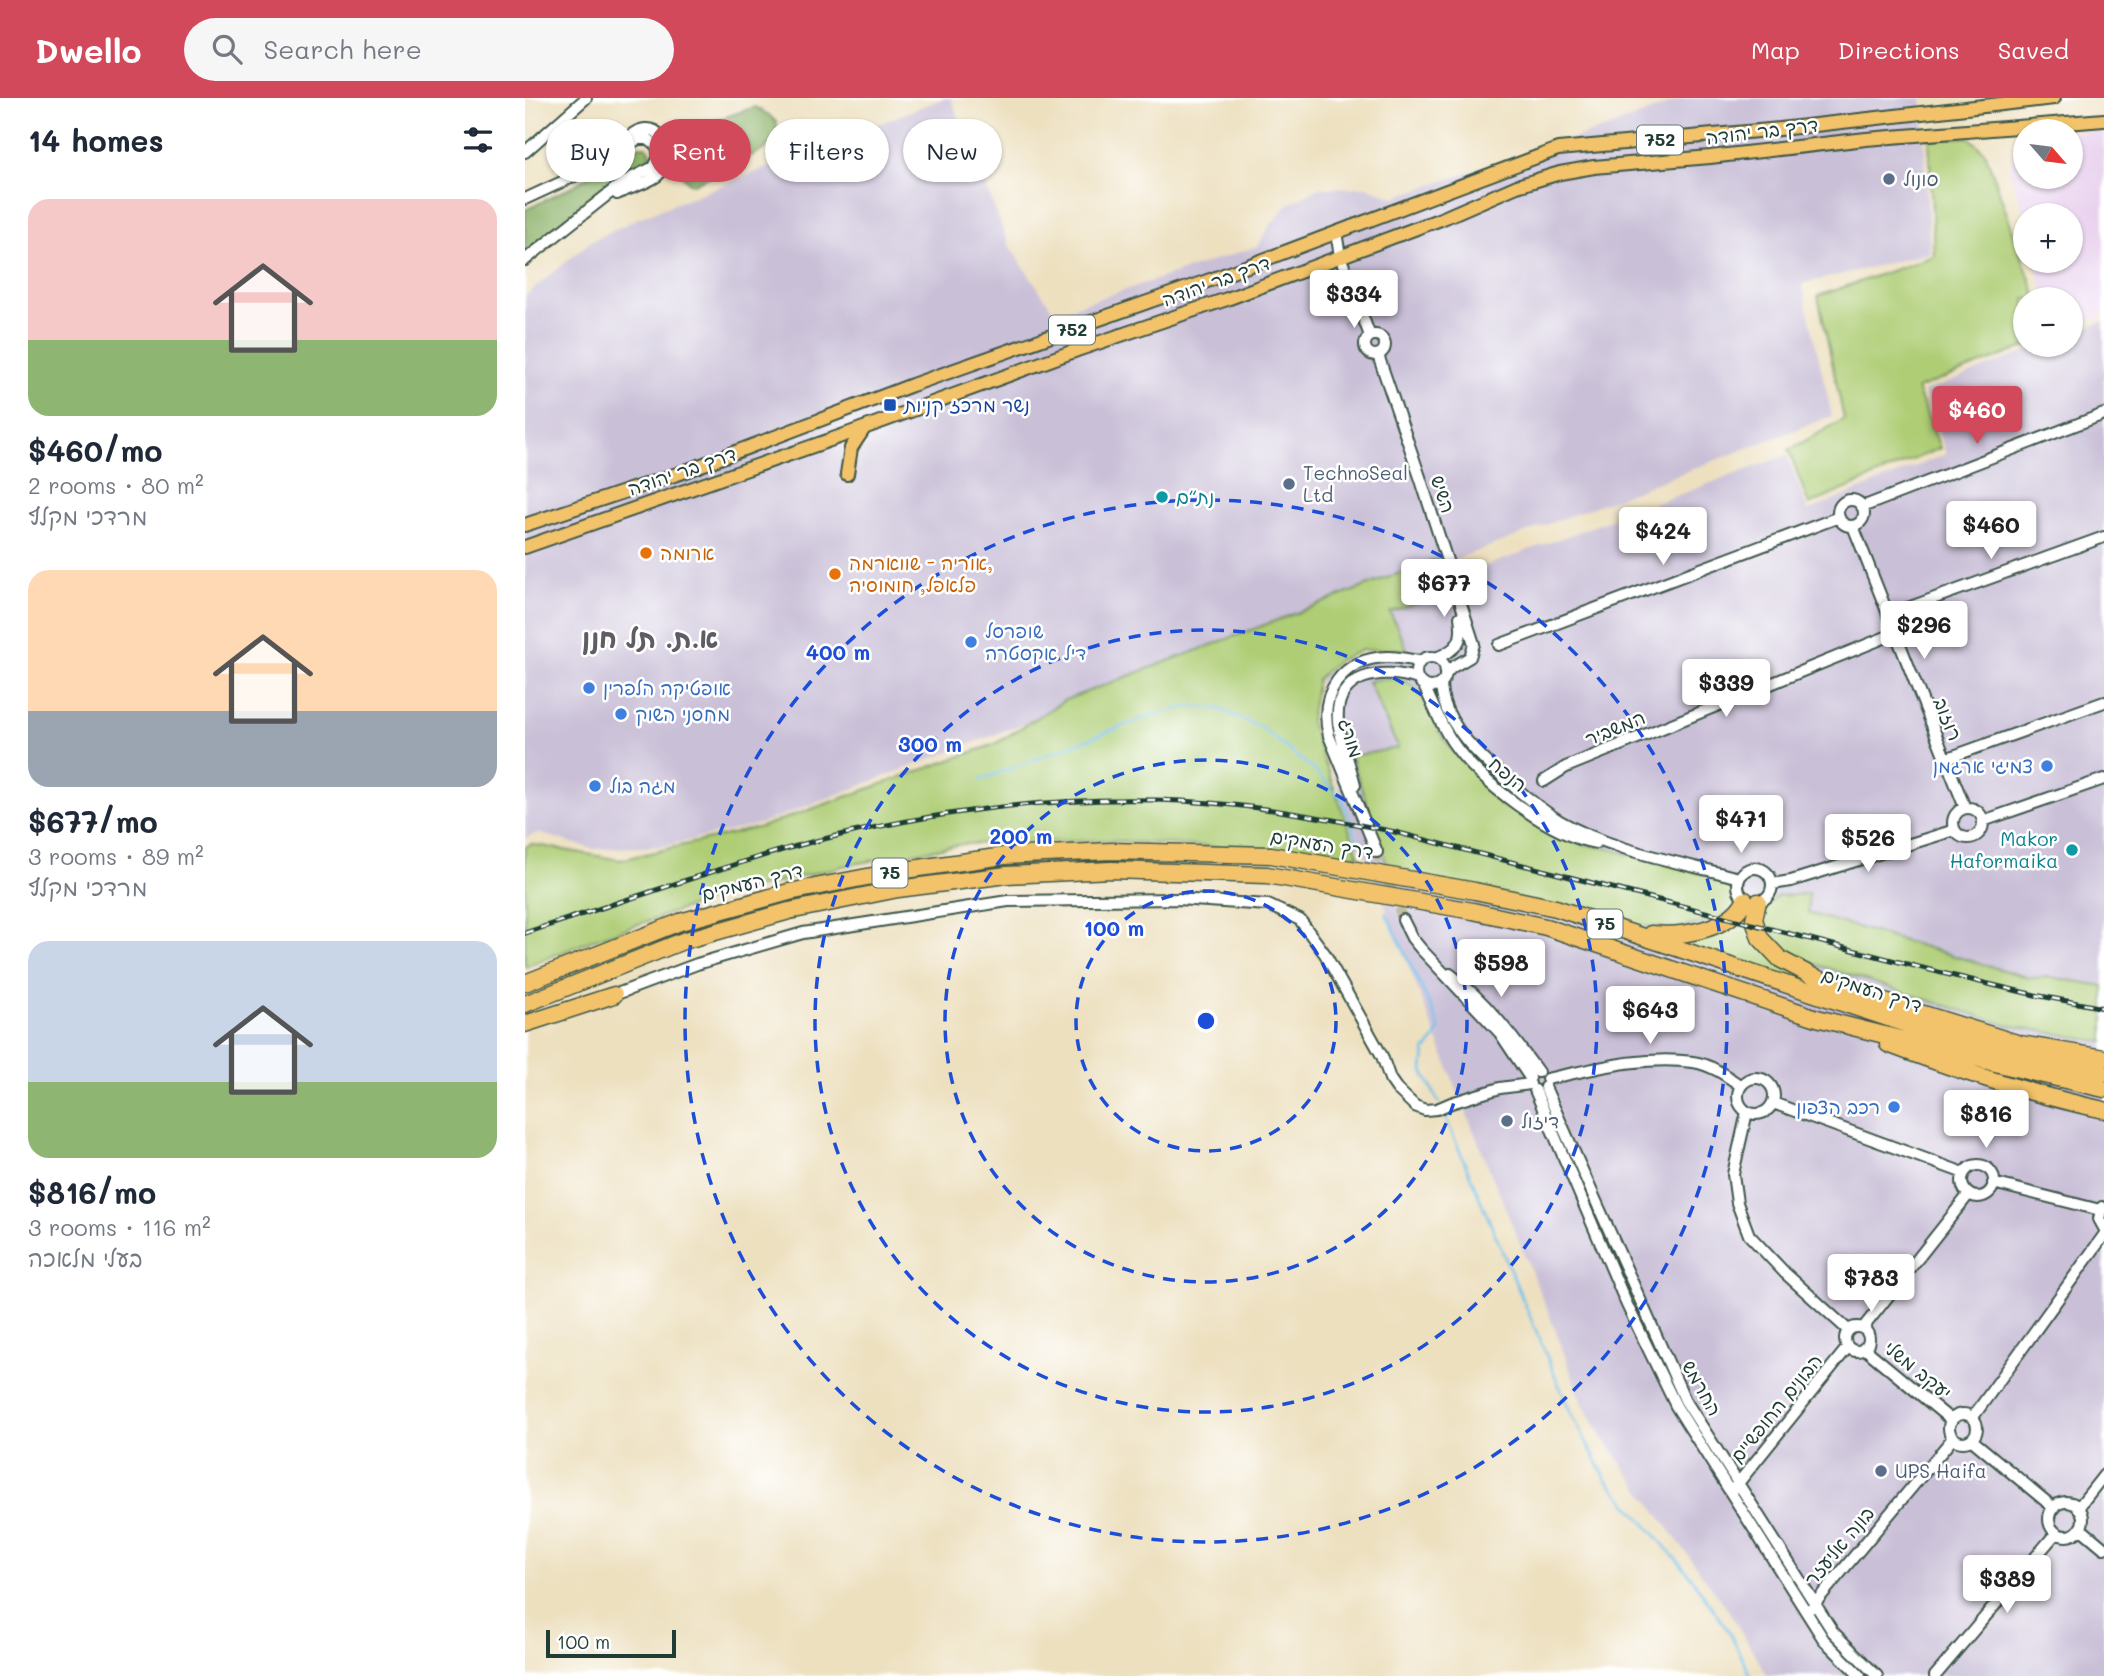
<!DOCTYPE html>
<html lang="en">
<head>
<meta charset="utf-8">
<style>
	body { margin:0; font-family:Mali,"Playpen Sans Hebrew",sans-serif; background:#f6f6f7; color:#1f2937; height:100vh; display:flex; flex-direction:column; font-size:26px; white-space:nowrap }
	* { box-sizing:border-box; margin:0 }
	p { font-size:23px; color:#747a83 }
	.icon { flex:none; width:38px; height:38px; fill:none; stroke:currentColor; stroke-width:2; stroke-linecap:round; stroke-linejoin:round }
	.map { position:relative; flex:1; overflow:hidden }
	.panel { display:flex; flex-direction:column; background:#fff; width:525px }
	.panel>* { flex:none }
	.guide { position:absolute; left:21px; top:21px; width:665px; height:63px; display:flex; gap:14px }
	.needle { width:46px; rotate:118deg }
	.controls { position:absolute; left:1488px; top:21px; display:grid; gap:14px }
	.controls a { display:grid; place-items:center; width:70px; height:70px; border-radius:50%; background:#fff; box-shadow:0 2px 5px #0004; font-size:35px }
	.scale { position:absolute; left:21px; bottom:18px; width:130px; box-sizing:border-box; padding-left:7px; border:4px solid #1f3d34; border-top:0; font-size:19px; line-height:24px; white-space:nowrap; color:#1f3d34; -webkit-text-stroke:5px #fff; paint-order:stroke }
	.price { position:absolute; translate:-50% -60px; padding:0 16px; border-radius:7px; background:#fff; color:#222; font-size:23px; line-height:46px; filter:drop-shadow(0 2px 4px #0008) }
	.price::after { content:''; position:absolute; left:50%; top:42px; width:21px; height:16px; margin-left:-10px; background:inherit; clip-path:polygon(0 0,100% 0,50% 100%) }
	.price.active { background:#d1495b; color:#fff }
	ul { padding:0; list-style:none }
	li { display:grid; align-content:center; gap:14px; height:371px; padding:0 28px }
	li span { display:grid; place-items:center; height:217px; border-radius:21px; color:#555 }
	li>.icon { margin-inline-start:auto }
	span .icon { width:126px; height:126px; fill:#fffc; stroke-width:1 }
	li b { font-size:30px }
	h2 { display:flex; justify-content:space-between; align-items:center; height:84px; padding:0 28px; font-size:30px }
	.chip { padding:0 24px; border-radius:32px; background:#fff; box-shadow:0 2px 5px #0004; font-size:24px; line-height:63px }
	.chip.active { background:#d1495b; color:#fff }
	header { display:flex; align-items:center; gap:42px; box-sizing:border-box; height:98px; padding:0 35px; background:#d1495b; color:#fff }
	header strong { font-size:33px }
	nav { display:flex; gap:38px; margin-inline-start:auto; font-size:24px }
	.search { width:490px; height:63px; background:#f6f6f7; display:flex; align-items:center; gap:18px; box-sizing:border-box; padding:0 24px; border-radius:38px; color:#747a83; font-size:26px }
	main { display:flex; flex:1; min-height:0 }
	.map>svg:first-child { display:block }
</style>
</head>
<body>
<header>
<strong>Dwello</strong>
<div class="search"><svg class="icon" aria-label="search" viewBox="0 0 24 24"><circle cx="10" cy="10" r="6"/><path d="M15 15l6 6"/></svg>Search here</div>
<nav><a>Map</a><a>Directions</a><a>Saved</a></nav>
</header>
<main>
<section class="panel">
<h2>14 homes<svg class="icon" aria-label="filters" viewBox="0 0 24 24"><path d="M4 7h16M4 17h16"/><circle cx="9" cy="7" r="2"/><circle cx="15" cy="17" r="2"/></svg></h2>
<ul>
<li><span style="background:linear-gradient(#f6c9c9 65%,#8fb573 0)"><svg class="icon" aria-label="home" viewBox="0 0 24 24"><path d="M3 11l9-7 9 7M6 9v11h12V9"/></svg></span><div><b>$460/mo</b><p>2 rooms · 80 m²</p><p>מרדכי מקלף</p></div></li>
<li><span style="background:linear-gradient(#ffd9b3 65%,#9aa5b1 0)"><svg class="icon" aria-label="home" viewBox="0 0 24 24"><path d="M3 11l9-7 9 7M6 9v11h12V9"/></svg></span><div><b>$677/mo</b><p>3 rooms · 89 m²</p><p>מרדכי מקלף</p></div></li>
<li><span style="background:linear-gradient(#c9d6e8 65%,#8fb573 0)"><svg class="icon" aria-label="home" viewBox="0 0 24 24"><path d="M3 11l9-7 9 7M6 9v11h12V9"/></svg></span><div><b>$816/mo</b><p>3 rooms · 116 m²</p><p>בעלי מלאכה</p></div></li>
</ul>
</section>
<div class="map">
<svg width="1579" height="1578" viewBox="0 0 1579 1578">
	<rect width="100%" height="100%" fill="#fff"/>
	<filter id="ink" filterUnits="userSpaceOnUse"><feTurbulence type="fractalNoise" baseFrequency=".0143" numOctaves="2"/><feDisplacementMap in="SourceGraphic" scale="14" xChannelSelector="R" yChannelSelector="G"/><feConvolveMatrix kernelMatrix="1 2 1 2 8 2 1 2 1" color-interpolation-filters="sRGB"/></filter>
	<filter id="wash" filterUnits="userSpaceOnUse"><feTurbulence type="fractalNoise" baseFrequency=".00686" numOctaves="4" result="noise"/><feDisplacementMap in="SourceGraphic" scale="28" xChannelSelector="R" yChannelSelector="G"/><feGaussianBlur stdDeviation="1.57" result="paint"/><feColorMatrix in="noise" values="0 0 0 0 0 0 0 0 0 0 0 0 0 0 0 0 0 1.4 0 .05"/><feComposite in="paint" operator="in"/></filter>
	<g filter="url(#wash)">
		<rect width="100%" height="100%" fill="#ede0bf"/>
		<path fill="#e9d2ee" d="M1579 31V217L1545 230V201H1521L1509 163H1545V117H1500L1484 73 1493 39 1500 38V79H1545V34Z"/>
		<path fill="#c9bfd7" d="M419 0H426L484 147 530 215 733 148 741 133 762 107 793 90 842 89 869 99 1084 29 1159 0H1397L1405 155 1277 186 1307 318 235 726 140 748 68 751 13 735 0 740V198L65 144 111 121Z
			M1579 223V1578H1243L1203 1512 1078 1340 1056 1303 1032 1236 938 1007 800 654 791 614 795 580 819 563 871 554 852 508 1262 357 1283 413 1421 356 1399 294 1518 247H1545V236Z"/>
		<path fill="#aecd75" stroke="#668554" stroke-width="2" d="M1444 39 1460 54 1512 201H1500V247H1505L1392 291 1415 350 1284 407 1264 352 1319 321 1293 198 1409 158 1404 41Z
			M911 461 925 495 865 514 882 551 837 552 814 562 792 581 785 624 834 758 578 742 438 746 318 768 194 799 70 841 0 869V749L6 746 95 762 236 729 470 646 540 602 774 514Z
			M865 580C898 583 900 606 913 631 917 639 923 646 928 653 937 664 949 673 959 682 994 714 1029 746 1078 749L1202 783 1210 799 1216 804C1209 809 1201 817 1193 820 1164 832 1134 831 1103 826L864 773 826 658 873 650 843 583Z
			M1283 796V815L1505 880 1525 879 1579 888V944L1482 927 1258 856C1240 841 1238 832 1239 810L1252 798Z
			M1213 824 1223 827 1311 897 1154 845Z"/>
		<path fill="#8ab066" stroke="#54764d" stroke-width="2" d="M230 9 244 17 252 25 251 38 240 51 169 86 164 85 155 74 154 64 165 59 155 39 166 24 188 23Z
			M115 48H121C127 53 127 59 123 65L100 76 78 90 0 156V112L46 89Z"/>
		<g fill="none" stroke-linecap="round" stroke-linejoin="round">
			<path stroke="#71bfeb" stroke-width="2.5" d="M455 682 622 619 665 608 694 611 735 629 789 672 817 701 834 747
				M861 815 911 920 914 932 910 941 900 953 898 973 914 1005
				M917 1011 1045 1313 1081 1381 1164 1476 1204 1534 1226 1578"/>
		</g>
	</g>
	<g filter="url(#ink)">
		<g fill="none" stroke-linecap="round" stroke-linejoin="round">
			<path stroke="#c4bfa3" stroke-width="10" stroke-dasharray="10 5" stroke-linecap="butt" d="M852 754 878 822"/>
			<g stroke="#3e5549" stroke-width="14">
				<path id="minor" d="M0 54 61 0
					M92 96C104 90 121 86 132 78 156 59 132 3 95 48
					M0 101 54 76 113 41H123L132 48 134 59 129 69 106 80 91 90 0 162
					M811 134 815 158 845 238
					M840 247a10 10 0 1 1 20 0a10 10 0 1 1-20 0Z
					M853 257 895 379 949 546 945 559 926 570 920 577
					M1313 415a13 13 0 1 1 26 0a13 13 0 1 1-26 0Z
					M1337 409 1579 316
					M1328 428 1440 710
					M1363 517 1579 439
					M974 547 1314 419
					M891 574a15 15 0 1 1 30 0a15 15 0 1 1-30 0Z
					M911 560C933 551 939 543 935 519
					M916 585C916 614 940 643 960 662 983 684 1008 707 1035 723 1089 754 1155 764 1214 780
					M899 588C908 607 916 628 928 645 953 683 1026 738 1071 745
					M1420 661 1579 604
					M1019 683 1041 669 1371 535
					M830 687C825 666 816 645 813 623 809 575 858 569 893 581
					M1428 725a15 15 0 1 1 30 0a15 15 0 1 1-30 0Z
					M1458 723 1579 681
					M852 754 804 638C793 595 817 560 863 559 874 559 885 562 896 563
					M1213 787a17 17 0 1 1 34 0a17 17 0 1 1-34 0Z
					M1247 786 1266 783 1430 732
					M878 822 887 840 896 851 975 935 1005 980
					M925 876C961 903 987 938 1013 974
					M89 897 172 866 278 835 483 803 653 801 743 807 775 822 800 856 857 958 865 981 872 991 890 1008 900 1012 912 1011 926 1005 975 990 1005 986
					M1213 998a18 18 0 1 1 36 0a18 18 0 1 1-36 0Z
					M1022 981C1069 971 1119 957 1168 964 1185 966 1202 978 1216 988
					M1020 989 1160 1302 1308 1534 1352 1578
					M1010 992 1102 1207 1151 1308 1299 1542 1335 1578
					M1248 1005 1439 1075
					M1222 1014 1208 1076 1212 1105 1224 1137 1260 1175 1323 1232
					M1437 1083a16 16 0 1 1 32 0a16 16 0 1 1-32 0Z
					M1468 1085 1575 1112
					M1577 1109 1574 1121 1579 1130
					M1320 1241a12 12 0 1 1 24 0a12 12 0 1 1-24 0Z
					M1338 1230 1444 1096
					M1339 1250 1426 1322
					M1424 1330a14 14 0 1 1 28 0a14 14 0 1 1-28 0Z
					M1448 1319 1579 1137
					M1447 1342 1529 1410
					M1210 1389 1323 1249
					M1524 1421a17 17 0 1 1 34 0a17 17 0 1 1-34 0Z
					M1553 1410 1579 1377
					M1555 1430 1579 1450
					M1286 1510 1428 1340
					M1410 1578 1531 1435"/>
			</g>
			<g stroke="#3e5549" stroke-width="16">
				<path id="major" d="M322 376 326 350 338 332
					M0 427 158 374 387 287 688 181 1033 51 1255 31 1529 0
					M0 449 325 335 552 252 702 201 916 121 992 88 1035 75 1069 69 1185 59 1341 41 1579 22"/>
			</g>
			<g stroke="#3e5549" stroke-width="19">
				<path id="highway" d="M1233 804 1229 821 1235 840 1255 861 1289 879 1318 891 1495 946 1579 960
					M1126 836C1157 839 1205 832 1220 802
					M0 885 155 824 264 794 373 773 479 758 586 753 746 757 950 793 1031 810 1405 934 1525 964 1579 975
					M0 906 158 843 264 813 373 791 482 777 586 772 742 777 948 813 1021 829 1292 920 1506 974 1579 991
					M0 926 89 897
					M1363 946C1434 973 1505 996 1579 1012"/>
			</g>
			<use href="#minor" stroke="#fff" stroke-width="10"/>
			<use href="#major" stroke="#f2c36a" stroke-width="12"/>
			<use href="#highway" stroke="#f2c36a" stroke-width="16"/>
			<g stroke="#1f3d34" stroke-width="5">
				<path id="rail" d="M0 835C57 816 114 798 171 779 215 765 259 750 303 740 435 708 572 693 708 707 763 713 816 723 870 734L1417 875 1510 897 1579 910"/>
			</g>
			<use href="#rail" stroke="#fff" stroke-width="2.5" stroke-dasharray="8" stroke-linecap="butt"/>
		</g>
	</g>
	<g fill="none" stroke="#1d4ed8" stroke-width="3.5" stroke-dasharray="12 9">
		<circle cx="681" cy="923" r="130"/>
		<circle cx="681" cy="923" r="261"/>
		<circle cx="681" cy="923" r="391"/>
		<circle cx="681" cy="923" r="521"/>
	</g>
	<g fill="#5c6f8a" stroke="#fff" stroke-width="2.5">
		<circle cx="1364" cy="81" r="7"/>
		<circle cx="764" cy="386" r="7"/>
		<circle cx="982" cy="1023" r="7"/>
		<circle cx="1356" cy="1373" r="7"/>
	</g>
	<rect fill="#1a4fb4" stroke="#fff" stroke-width="2.5" x="358" y="300" width="14" height="14" rx="3.5"/>
	<g fill="#0f9aa8" stroke="#fff" stroke-width="2.5">
		<circle cx="637" cy="399" r="7"/>
		<circle cx="1547" cy="752" r="7"/>
	</g>
	<g fill="#e8710a" stroke="#fff" stroke-width="2.5">
		<circle cx="121" cy="455" r="7"/>
		<circle cx="310" cy="476" r="7"/>
	</g>
	<g fill="#3f7fe0" stroke="#fff" stroke-width="2.5">
		<circle cx="446" cy="544" r="7"/>
		<circle cx="64" cy="590" r="7"/>
		<circle cx="96" cy="616" r="7"/>
		<circle cx="1522" cy="668" r="7"/>
		<circle cx="70" cy="688" r="7"/>
		<circle cx="1369" cy="1009" r="7"/>
	</g>
	<g text-anchor="middle" stroke-width="5" stroke-linejoin="round" paint-order="stroke">
		<g fill="#fff" stroke="#627771" stroke-width="2">
			<rect x="1112" y="27.5" width="46" height="29" rx="5"/>
			<rect x="524" y="217.5" width="46" height="29" rx="5"/>
			<rect x="347.5" y="760.5" width="35" height="29" rx="5"/>
			<rect x="1062.5" y="811.5" width="35" height="29" rx="5"/>
		</g>
		<g font-size="18" font-weight="bold" fill="#1f3d34">
			<text x="1135" y="48">752</text>
			<text x="547" y="238">752</text>
			<text x="365" y="781">75</text>
			<text x="1080" y="832">75</text>
		</g>
		<g font-size="19" fill="#1f3d34" stroke="#fff">
			<text transform="translate(1237 33) rotate(-7)" y="7">דרך בר יהודה</text>
			<text transform="translate(691 183) rotate(-20)" y="7">דרך בר יהודה</text>
			<text transform="translate(157 373) rotate(-19)" y="7">דרך בר יהודה</text>
			<text transform="translate(918 396) rotate(72)" y="7">השיש</text>
			<text transform="translate(1423 621) rotate(68)" y="7">רוזוב</text>
			<text transform="translate(1090 630) rotate(-22)" y="7">המשביר</text>
			<text transform="translate(826 640) rotate(72)" y="7">מורג</text>
			<text transform="translate(983 676) rotate(40)" y="7">הנפח</text>
			<text transform="translate(797 746) rotate(9)" y="7">דרך העמקים</text>
			<text transform="translate(227 784) rotate(-14)" y="7">דרך העמקים</text>
			<text transform="translate(1347 892) rotate(18)" y="7">דרך העמקים</text>
			<text transform="translate(1393 1272) rotate(39)" y="7">יעקב משלי</text>
			<text transform="translate(1177 1290) rotate(61)" y="7">החרמש</text>
			<text transform="translate(1251 1310) rotate(-51)" y="7">הבונים החופשיים</text>
			<text transform="translate(1314 1448) rotate(-50)" y="7">בונה אליעזר</text>
		</g>
		<g font-size="19" fill="#4e5e75" stroke="#fff" text-anchor="start">
			<text x="1378" y="88">סונול</text>
			<text x="778" y="382">TechnoSeal<tspan x="778" dy="22">Ltd</tspan></text>
			<text x="996" y="1030">דיזול</text>
			<text x="1370" y="1380">UPS Haifa</text>
		</g>
		<g font-size="19" fill="#164399" stroke="#fff" text-anchor="start">
			<text x="379" y="314">נשר מרכז קניות</text>
		</g>
		<g font-size="19" fill="#0d838f" stroke="#fff" text-anchor="start">
			<text x="651" y="406">נת״ם</text>
			<text x="1533" y="748" text-anchor="end">Makor<tspan x="1533" dy="22">Haformaika</tspan></text>
		</g>
		<g font-size="19" fill="#c56008" stroke="#fff" text-anchor="start">
			<text x="135" y="462">ארומה</text>
			<text x="324" y="472">אוריה - שווארמה,<tspan x="324" dy="22">פלאפל, חומוסיה</tspan></text>
		</g>
		<g font-size="19" fill="#366cbe" stroke="#fff" text-anchor="start">
			<text x="460" y="540">שופרסל<tspan x="460" dy="22">דיל אקסטרה</tspan></text>
			<text x="78" y="597">אופטיקה הלפרין</text>
			<text x="110" y="623">מחסני השוק</text>
			<text x="1508" y="675" text-anchor="end">צמיגי ארגמן</text>
			<text x="84" y="695">מגה בול</text>
			<text x="1355" y="1016" text-anchor="end">רכב הצפון</text>
		</g>
		<g font-size="26" font-weight="bold" fill="#5e5d64" stroke="#fff">
			<text x="125" y="550">א.ת. תל חנן</text>
		</g>
	</g>
	<circle cx="681" cy="923" r="10" fill="#1d4ed8" stroke="#fff" stroke-width="3.5"/>
	<g font-size="21" text-anchor="middle" font-weight="bold" fill="#1d4ed8" stroke="#fff" stroke-width="5" stroke-linejoin="round" paint-order="stroke">
		<text x="313" y="562">400 m</text>
		<text x="405" y="654">300 m</text>
		<text x="496" y="746">200 m</text>
		<text x="589" y="838">100 m</text>
	</g>
</svg>
<div class="controls">
<a><svg class="needle" viewBox="-14 -14 28 28"><path d="M0-13l5 13h-10z" fill="#e53935"/><path d="M0 13l5-13h-10z" fill="#747a83"/></svg></a>
<a>+</a>
<a>−</a>
</div>
<div class="scale">100 m</div>
<b class="price" style="left:829px;top:232px">$334</b>
<b class="price active" style="left:1452px;top:348px">$460</b>
<b class="price" style="left:1466px;top:463px">$460</b>
<b class="price" style="left:1138px;top:469px">$424</b>
<b class="price" style="left:919px;top:521px">$677</b>
<b class="price" style="left:1399px;top:563px">$296</b>
<b class="price" style="left:1201px;top:621px">$339</b>
<b class="price" style="left:1216px;top:757px">$471</b>
<b class="price" style="left:1343px;top:776px">$526</b>
<b class="price" style="left:976px;top:901px">$598</b>
<b class="price" style="left:1125px;top:948px">$643</b>
<b class="price" style="left:1461px;top:1052px">$816</b>
<b class="price" style="left:1346px;top:1216px">$783</b>
<b class="price" style="left:1482px;top:1517px">$389</b>
<div class="guide">
<a class="chip">Buy</a>
<a class="chip active">Rent</a>
<a class="chip">Filters</a>
<a class="chip">New</a>
</div>
</div>
</main>
</body>
</html>
